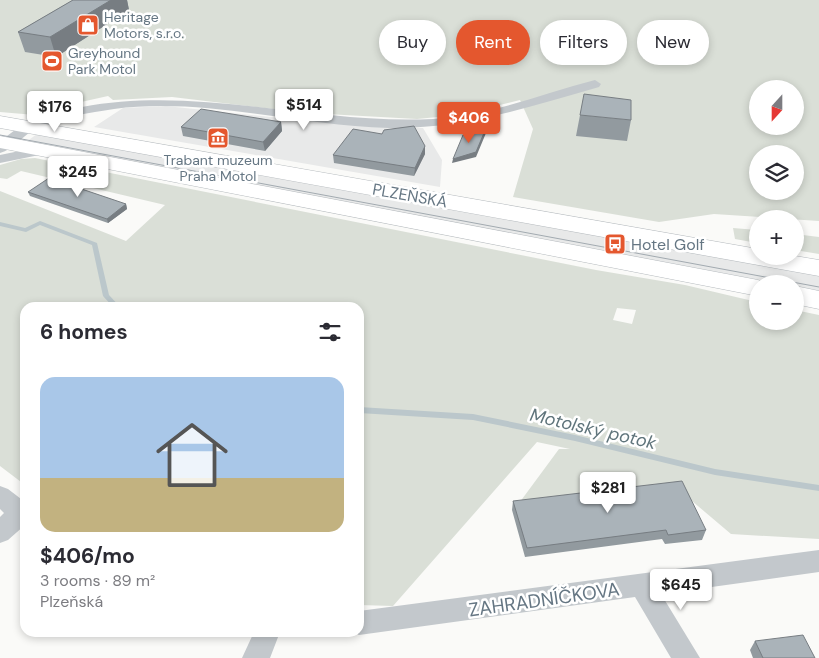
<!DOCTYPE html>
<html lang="en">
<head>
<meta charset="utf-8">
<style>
	body { margin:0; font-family:"DM Sans",sans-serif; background:#f2f2f3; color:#2b2b33; height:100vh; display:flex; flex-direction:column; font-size:19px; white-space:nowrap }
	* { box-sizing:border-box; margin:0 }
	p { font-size:16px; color:#7c7c81 }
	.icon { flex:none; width:28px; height:28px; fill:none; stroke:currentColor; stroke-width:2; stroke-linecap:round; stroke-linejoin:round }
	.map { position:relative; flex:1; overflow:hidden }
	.side { position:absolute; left:20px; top:302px; width:344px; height:335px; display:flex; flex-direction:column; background:#fff; border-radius:15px; box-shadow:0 2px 8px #0003 }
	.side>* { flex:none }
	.top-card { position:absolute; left:379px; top:20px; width:365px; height:45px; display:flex; gap:10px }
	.needle { width:32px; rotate:201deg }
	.buttons { position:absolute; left:749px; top:80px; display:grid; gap:10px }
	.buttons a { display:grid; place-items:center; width:55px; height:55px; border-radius:50%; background:#fff; box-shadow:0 2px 8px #0003; font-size:25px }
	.price { position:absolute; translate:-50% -42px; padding:0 11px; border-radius:5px; background:#fff; color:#222; font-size:16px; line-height:32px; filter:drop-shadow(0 1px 2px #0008) }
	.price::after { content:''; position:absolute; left:50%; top:30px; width:15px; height:11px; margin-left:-8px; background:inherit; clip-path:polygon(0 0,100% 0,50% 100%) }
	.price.active { background:#e4572e; color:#fff }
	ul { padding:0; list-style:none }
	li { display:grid; align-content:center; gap:10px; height:265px; padding:0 20px }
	li span { display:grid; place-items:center; height:155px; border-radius:15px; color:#555 }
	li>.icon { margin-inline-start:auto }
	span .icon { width:90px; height:90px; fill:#fffc; stroke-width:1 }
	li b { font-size:21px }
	h2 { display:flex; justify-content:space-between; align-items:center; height:60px; padding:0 20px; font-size:21px }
	.tag { padding:0 18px; border-radius:22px; background:#fff; box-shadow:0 2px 8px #0003; font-size:18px; line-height:45px }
	.tag.active { background:#e4572e; color:#fff }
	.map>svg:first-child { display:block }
</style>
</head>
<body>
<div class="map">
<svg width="819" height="658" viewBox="0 0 819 658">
	<rect width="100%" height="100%" fill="#fafaf8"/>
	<path fill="#e8e9e9" d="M166 106 327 123 423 128 442 160 440 187 94 127 123 108Z
		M37 134 563 230 599 233 819 273V291L795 286V284H781L636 257 606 254 26 142Z"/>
	<path fill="#dadfd7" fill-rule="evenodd" d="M0 0H819V221L714 214 659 222 513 197 533 129 520 100 458 115 417 119 308 113 172 97 113 100 108 96 81 102 72 107 35 115 0 112ZM758 89H795V126H758ZM758 154H795V191H758Z
		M35 158 596 270 685 285 757 302 758 321H795V310L819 315V539L731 534 679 490 514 510 559 449H570L537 442 393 606 359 605V308H25V485L0 466V191L126 241 165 205 21 171 7 179 0 178V165L21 159ZM617 308 636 310 632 324 613 320Z
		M733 228 757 230V243L735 239Z
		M795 234 819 237V254L795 250Z"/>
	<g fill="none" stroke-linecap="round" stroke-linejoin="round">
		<path fill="#bbc7cb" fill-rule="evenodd" d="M40 221 97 243 109 295 121 308H114L103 296 92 245 40 225 26 232 0 226V222L25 228Z
			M359 407 473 414 575 435 715 469 819 485V491L715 475 575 441 473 420 359 413Z"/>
		<g stroke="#b5babe" stroke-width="1">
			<path id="primary" d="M0 116 758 249V256H795L819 260V276L0 128Z
				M0 136 758 280 768 284H758V296L0 148Z
				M795 286 819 291V309L795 304Z"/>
		</g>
		<path fill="#c3c8cc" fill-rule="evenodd" d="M595 80 601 84 599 87C528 107 465 129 389 128 297 126 206 97 114 109 90 113 59 117 37 128 24 134 13 150 0 153V142C24 120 51 113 82 107 200 85 315 125 433 119 489 116 541 94 595 80Z
			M44 146 51 150 49 153 0 163V155Z
			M0 486 8 489 25 502V525L8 540 0 543V517L4 513 0 509Z
			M819 550V572L661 594 700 658H671L635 597 359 635 352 632H359V611Z
			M254 632H280L270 658H242Z"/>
		<use href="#primary" fill="#fff" fill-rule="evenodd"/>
		<path stroke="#a2aab0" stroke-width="1" d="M0 135 819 287"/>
	</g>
	<path fill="#929a9f" d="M73 0H127L129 10 56 57 25 52 18 32Z
		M580 115 631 120 627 141 576 136Z
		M281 122 282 131 265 151 183 136 181 127Z
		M425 146V154L414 176 334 163 333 155Z
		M28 192 126 204 127 209 108 223 30 196Z
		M513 501 706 530 702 540 665 544 662 539 525 557 512 510Z
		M755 641 815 658H753L750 650Z"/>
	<path fill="#777d82" d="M111 0H127L129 10 56 57 50 37Z
		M281 122 282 131 265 151 263 142Z
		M486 128V133L476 157 452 163 453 159Z
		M425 146V154L414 176 415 168Z
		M126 204 127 209 108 223 107 219Z"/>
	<path fill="#aab3b9" stroke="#777d82" d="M73 0H111L50 37 18 32Z
		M584 94 631 100V120L580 115Z
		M201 109 281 122 263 142 181 127Z
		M414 126 425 146 415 168 333 155 353 129 382 134 384 130Z
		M486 128 476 152 453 159 463 135Z
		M49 178 126 204 107 219 28 192Z
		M682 481 706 530 668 535 666 530 527 548 513 501Z
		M803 635 815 658H763L755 641Z"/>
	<defs>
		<g id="shop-square" transform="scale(1.125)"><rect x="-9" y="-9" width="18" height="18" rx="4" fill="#e4572e" stroke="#fff"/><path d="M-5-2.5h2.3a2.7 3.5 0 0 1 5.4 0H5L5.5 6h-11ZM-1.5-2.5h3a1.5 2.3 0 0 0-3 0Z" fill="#fff"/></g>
		<g id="stadium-square" transform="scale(1.125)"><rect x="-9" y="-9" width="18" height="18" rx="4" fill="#e4572e" stroke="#fff"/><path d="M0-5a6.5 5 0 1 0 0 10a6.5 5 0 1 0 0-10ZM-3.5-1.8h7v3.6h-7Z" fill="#fff"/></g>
		<g id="museum-square" transform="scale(1.125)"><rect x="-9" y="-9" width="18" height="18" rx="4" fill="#e4572e" stroke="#fff"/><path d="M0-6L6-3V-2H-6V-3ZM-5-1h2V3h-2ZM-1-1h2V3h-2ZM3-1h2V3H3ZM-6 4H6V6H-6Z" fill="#fff"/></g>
		<g id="bus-square" transform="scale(1.125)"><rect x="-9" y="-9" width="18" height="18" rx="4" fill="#e4572e" stroke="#fff"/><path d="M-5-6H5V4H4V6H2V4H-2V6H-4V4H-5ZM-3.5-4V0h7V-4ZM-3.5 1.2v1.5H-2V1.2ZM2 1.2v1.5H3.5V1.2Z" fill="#fff"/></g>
	</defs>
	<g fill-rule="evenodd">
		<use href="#shop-square" x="88" y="25"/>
		<use href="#stadium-square" x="52" y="61"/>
		<use href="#museum-square" x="218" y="138"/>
		<use href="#bus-square" x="615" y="244"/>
	</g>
	<g text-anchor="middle" stroke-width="5" stroke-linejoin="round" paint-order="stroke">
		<g font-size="14" fill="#657683" stroke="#fff" text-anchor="start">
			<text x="104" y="22">Heritage<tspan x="104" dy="16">Motors, s.r.o.</tspan></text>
			<text x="68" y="58">Greyhound<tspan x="68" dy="16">Park Motol</tspan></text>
			<text x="218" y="165" text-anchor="middle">Trabant muzeum<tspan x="218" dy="16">Praha Motol</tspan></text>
		</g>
		<g font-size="16" fill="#657683" stroke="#fff">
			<text transform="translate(410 195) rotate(10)" y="6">PLZEŇSKÁ</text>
		</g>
		<g font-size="16" fill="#657683" stroke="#fff" text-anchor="start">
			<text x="631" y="250">Hotel Golf</text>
		</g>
		<g font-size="18" font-style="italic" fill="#60757c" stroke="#fff">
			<text transform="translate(593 429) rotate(13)" y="6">Motolský potok</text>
		</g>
		<g font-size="19" fill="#657683" stroke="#fff">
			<text transform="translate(544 599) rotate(-8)" y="7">ZAHRADNÍČKOVA</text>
		</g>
	</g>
</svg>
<div class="buttons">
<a><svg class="needle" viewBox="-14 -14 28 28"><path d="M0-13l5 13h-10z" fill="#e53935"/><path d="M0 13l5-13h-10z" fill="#7c7c81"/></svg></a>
<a><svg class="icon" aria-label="layers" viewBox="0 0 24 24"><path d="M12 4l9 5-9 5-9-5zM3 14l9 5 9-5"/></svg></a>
<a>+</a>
<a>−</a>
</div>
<b class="price" style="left:304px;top:131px">$514</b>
<b class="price" style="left:55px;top:133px">$176</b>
<b class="price active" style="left:469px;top:144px">$406</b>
<b class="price" style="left:78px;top:198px">$245</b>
<b class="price" style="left:608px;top:514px">$281</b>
<b class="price" style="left:681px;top:611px">$645</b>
<div class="top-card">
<a class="tag">Buy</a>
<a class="tag active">Rent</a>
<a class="tag">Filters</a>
<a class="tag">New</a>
</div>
<section class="side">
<h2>6 homes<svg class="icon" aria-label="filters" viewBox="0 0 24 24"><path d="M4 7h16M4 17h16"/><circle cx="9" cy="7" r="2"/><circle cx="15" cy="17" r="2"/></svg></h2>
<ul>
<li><span style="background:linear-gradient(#a9c7e8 65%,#c2b280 0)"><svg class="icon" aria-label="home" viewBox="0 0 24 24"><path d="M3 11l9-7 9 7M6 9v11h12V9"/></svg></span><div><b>$406/mo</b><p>3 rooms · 89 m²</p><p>Plzeňská</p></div></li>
</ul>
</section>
</div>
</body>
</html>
